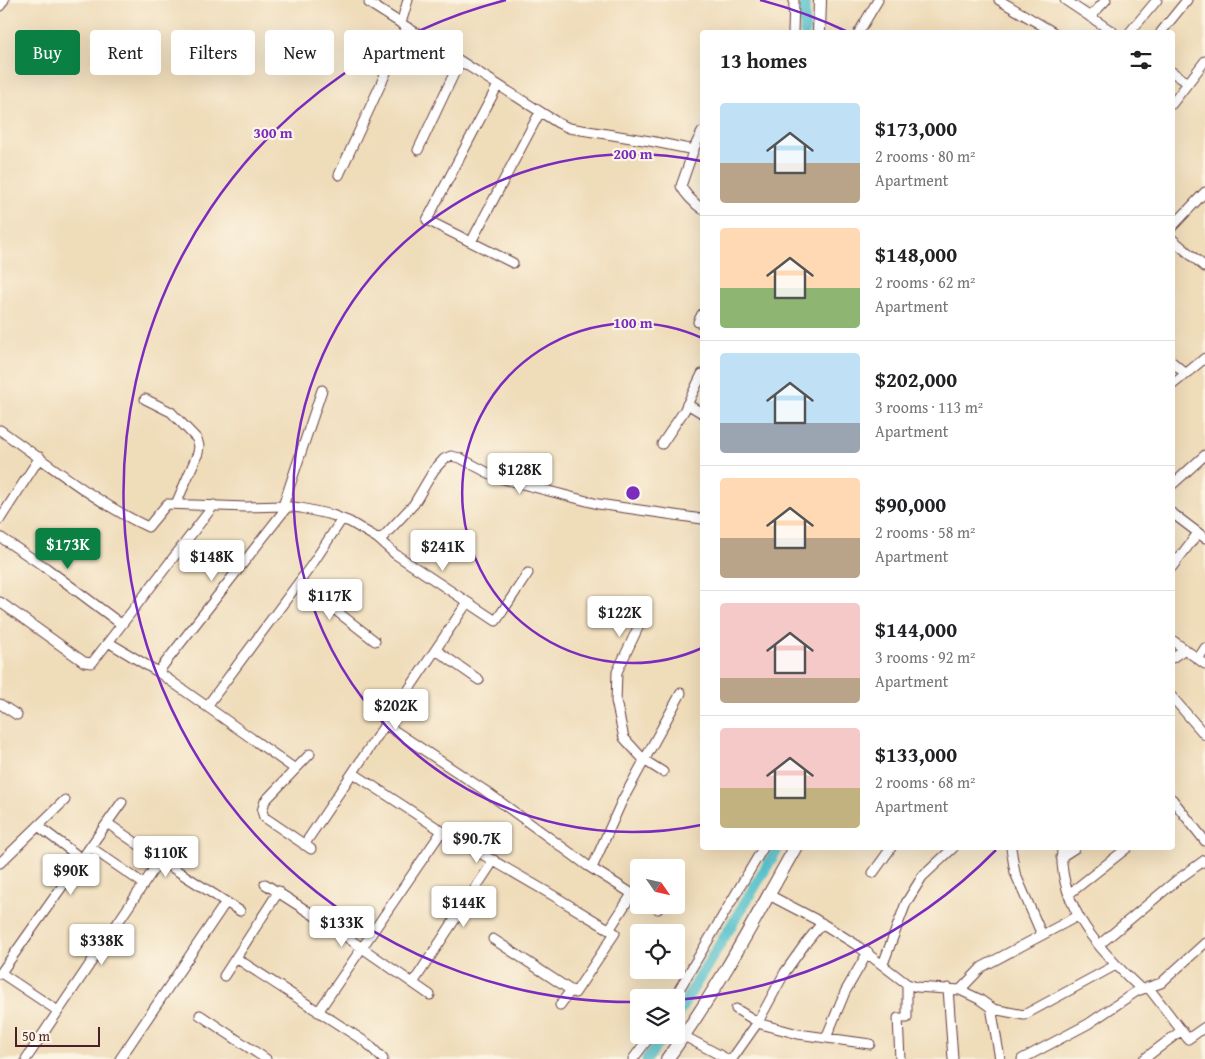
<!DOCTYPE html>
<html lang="en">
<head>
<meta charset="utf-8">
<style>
	body { margin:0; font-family:"Gentium Book Plus",serif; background:#f2f2f2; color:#202124; height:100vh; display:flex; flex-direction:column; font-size:19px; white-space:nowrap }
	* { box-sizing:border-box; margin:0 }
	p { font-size:16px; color:#757577 }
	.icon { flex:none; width:28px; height:28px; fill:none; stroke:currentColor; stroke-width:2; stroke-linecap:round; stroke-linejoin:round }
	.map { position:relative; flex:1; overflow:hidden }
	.panel { position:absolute; left:700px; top:30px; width:475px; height:820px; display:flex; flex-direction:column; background:#fff; border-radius:5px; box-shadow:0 5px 20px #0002 }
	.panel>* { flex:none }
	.guide { position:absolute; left:15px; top:30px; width:475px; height:45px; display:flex; gap:10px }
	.needle { width:32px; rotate:124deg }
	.fabs { position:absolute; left:630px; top:859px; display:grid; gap:10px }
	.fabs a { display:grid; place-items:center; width:55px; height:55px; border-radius:5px; background:#fff; box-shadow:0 5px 20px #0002; font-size:25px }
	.scale { position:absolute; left:15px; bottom:12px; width:85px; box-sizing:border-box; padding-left:5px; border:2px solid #4a1f2b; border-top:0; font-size:14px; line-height:18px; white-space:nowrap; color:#4a1f2b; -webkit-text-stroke:4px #fcf5e5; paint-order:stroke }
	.price { position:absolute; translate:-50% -42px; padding:0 11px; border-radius:5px; background:#fff; color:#222; font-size:16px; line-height:32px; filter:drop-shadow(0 1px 2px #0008) }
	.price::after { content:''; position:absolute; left:50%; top:30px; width:15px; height:11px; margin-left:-8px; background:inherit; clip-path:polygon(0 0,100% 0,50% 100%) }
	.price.selected { background:#0b8043; color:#fff }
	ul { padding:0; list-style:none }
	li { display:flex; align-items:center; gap:15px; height:125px; padding:0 20px }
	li+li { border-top:1px solid #e0e0e0 }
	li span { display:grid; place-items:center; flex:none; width:140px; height:100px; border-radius:5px; color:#555 }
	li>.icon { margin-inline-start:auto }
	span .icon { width:60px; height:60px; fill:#fffc; stroke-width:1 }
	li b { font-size:21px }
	h2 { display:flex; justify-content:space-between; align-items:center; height:60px; padding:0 20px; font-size:21px }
	.pill { padding:0 18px; border-radius:5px; background:#fff; box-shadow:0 5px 20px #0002; font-size:18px; line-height:45px }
	.pill.selected { background:#0b8043; color:#fff }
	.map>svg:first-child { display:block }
</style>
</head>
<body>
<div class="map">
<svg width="1205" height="1059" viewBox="0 0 1205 1059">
	<rect width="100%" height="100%" fill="#fcf5e5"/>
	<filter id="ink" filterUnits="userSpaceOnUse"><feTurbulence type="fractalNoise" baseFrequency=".02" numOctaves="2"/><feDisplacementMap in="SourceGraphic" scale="10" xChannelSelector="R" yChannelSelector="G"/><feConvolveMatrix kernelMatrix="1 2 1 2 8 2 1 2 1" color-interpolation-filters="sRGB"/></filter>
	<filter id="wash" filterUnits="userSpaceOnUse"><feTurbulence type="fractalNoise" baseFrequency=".0096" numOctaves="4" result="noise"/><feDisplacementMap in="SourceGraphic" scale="20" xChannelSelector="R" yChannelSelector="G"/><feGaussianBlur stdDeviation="1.12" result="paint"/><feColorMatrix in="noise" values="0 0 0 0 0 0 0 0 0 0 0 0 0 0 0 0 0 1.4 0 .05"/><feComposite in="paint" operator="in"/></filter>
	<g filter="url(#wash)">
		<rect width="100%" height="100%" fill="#efdcb9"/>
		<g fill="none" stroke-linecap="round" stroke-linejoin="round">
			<path stroke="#52c0ca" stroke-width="11" d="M804 0 805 32
				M676 1017 778 848
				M647 1059 664 1035"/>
		</g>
	</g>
	<g filter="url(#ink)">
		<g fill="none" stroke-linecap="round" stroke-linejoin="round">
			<g stroke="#633b40" stroke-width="11">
				<path id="street" d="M999 0 1053 32
					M1065 0 1113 32
					M369 3 558 123 569 128 650 141 694 150
					M0 6 4 0
					M1090 17 1106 0
					M401 23 408 0
					M793 32 794 0
					M859 32 878 0
					M1130 32 1157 0
					M1161 32 1187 0
					M1172 72 1188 83
					M498 85 427 220 513 263
					M1172 104 1205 61
					M702 132 695 146 681 186C685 194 695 204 702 209
					M418 150 460 61
					M339 175 407 27
					M1172 227 1205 192
					M1172 239 1205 267
					M471 242 540 112
					M698 322 702 314
					M1172 362 1186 374
					M1172 385 1205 358
					M145 399 171 412 197 439 199 446 198 453 176 504
					M687 404 702 413
					M0 430C46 462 98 504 148 527L167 504 246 507 283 506 301 508 332 515 350 522 377 538 395 554 496 621 528 573
					M662 444 684 411 702 374
					M1172 485 1205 455
					M283 506 322 390
					M1172 513 1205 538
					M0 519 40 457
					M0 537 45 567 121 624
					M377 538 383 537 414 504 434 470 444 459 451 456 460 458 496 477 598 504 702 519
					M1172 567 1198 533
					M299 582 375 641
					M0 602 84 662 92 663 214 505
					M644 615 617 672 616 701 624 738 644 760 663 772
					M1172 640 1205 664
					M108 642 158 672 295 769
					M436 650 479 680
					M1172 658 1185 649
					M1198 659 1205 648
					M158 672 287 507
					M1172 697 1205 735
					M0 704 17 715
					M207 706 311 566 342 519
					M386 725 484 790 588 866 639 898
					M310 754 265 801 262 811 264 817 311 849
					M353 773 442 831 554 896 615 933 575 993 493 939
					M1172 799 1205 841
					M107 823 165 863 240 911
					M38 826 82 859
					M304 845 467 603
					M90 847 144 884
					M1011 848 1015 873 1042 935
					M1062 848C1058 907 1101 952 1141 989
					M1061 857 1075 848
					M0 863 65 800
					M592 868 622 801 681 693
					M873 873 891 848
					M265 884 329 925 430 995
					M1069 894 1127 848
					M769 895 815 919 855 944 907 984 917 987 960 990 979 999 993 1009 1024 1015 1116 965
					M651 905 658 909
					M609 930 632 894
					M1099 945 1177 880 1205 860
					M236 958 367 1043 383 1059
					M883 964 906 903 922 877 953 848
					M1 973 58 1011
					M0 974 122 802
					M224 976 279 891
					M413 983 494 860
					M1148 987 1188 1039 1205 1027
					M948 988 953 1059
					M960 990 982 967 1078 916
					M674 998 763 848
					M560 1005 571 990
					M991 1007 1000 1059
					M736 1009 761 1024 798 1034 870 1044
					M318 1012 442 831
					M200 1015 266 1059
					M684 1036 727 1059
					M826 1038 845 992 868 952
					M26 1059 160 860
					M120 1059 226 902
					M633 1059 651 1035
					M732 1059 758 1022 785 972 805 944 822 923
					M900 1059 898 1018H907V984
					M1022 1059 1088 1024 1137 991 1161 983 1205 943
					M1144 1059 1182 1030"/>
			</g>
			<g stroke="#633b40" stroke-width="14">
				<path id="secondary" d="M819 32 820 0
					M667 1059C716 993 755 919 795 848"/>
			</g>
			<use href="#street" stroke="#fff" stroke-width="9"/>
			<use href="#secondary" stroke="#fff" stroke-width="12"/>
		</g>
	</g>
	<g fill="none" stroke="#7b2cbf" stroke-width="2.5">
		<path d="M702 648A170 170 0 1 1 702 338"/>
		<path d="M701 825A339 339 0 1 1 701 161"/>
		<path d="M996 850A509 509 0 0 1 677 1000M637 1002A509 509 0 0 1 506 0M760 0A509 509 0 0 1 848 32"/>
	</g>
	<circle cx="633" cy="493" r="8" fill="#7b2cbf" stroke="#fcf5e5" stroke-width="2.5"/>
	<g font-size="15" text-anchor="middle" font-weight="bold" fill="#7b2cbf" stroke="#fcf5e5" stroke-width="4.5" stroke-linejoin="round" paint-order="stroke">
		<text x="273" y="138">300 m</text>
		<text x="633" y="159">200 m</text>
		<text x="633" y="328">100 m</text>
	</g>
</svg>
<div class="fabs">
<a><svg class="needle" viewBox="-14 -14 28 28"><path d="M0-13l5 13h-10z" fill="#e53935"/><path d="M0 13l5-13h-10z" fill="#757577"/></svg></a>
<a><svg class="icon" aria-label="locate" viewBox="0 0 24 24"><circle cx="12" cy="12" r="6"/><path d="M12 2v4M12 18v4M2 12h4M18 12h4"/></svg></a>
<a><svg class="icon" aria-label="layers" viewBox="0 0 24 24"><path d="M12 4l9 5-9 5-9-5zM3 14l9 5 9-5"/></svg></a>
</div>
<div class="scale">50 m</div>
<b class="price" style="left:520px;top:495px">$128K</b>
<b class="price selected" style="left:68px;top:570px">$173K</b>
<b class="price" style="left:443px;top:572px">$241K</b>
<b class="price" style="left:212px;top:582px">$148K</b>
<b class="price" style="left:330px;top:621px">$117K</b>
<b class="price" style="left:620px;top:638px">$122K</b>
<b class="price" style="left:396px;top:731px">$202K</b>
<b class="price" style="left:477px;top:864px">$90.7K</b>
<b class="price" style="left:166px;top:878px">$110K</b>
<b class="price" style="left:71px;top:896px">$90K</b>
<b class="price" style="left:464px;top:928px">$144K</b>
<b class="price" style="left:342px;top:948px">$133K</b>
<b class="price" style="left:102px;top:966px">$338K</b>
<div class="guide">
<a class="pill selected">Buy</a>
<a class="pill">Rent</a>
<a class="pill">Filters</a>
<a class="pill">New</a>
<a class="pill">Apartment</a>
</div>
<section class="panel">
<h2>13 homes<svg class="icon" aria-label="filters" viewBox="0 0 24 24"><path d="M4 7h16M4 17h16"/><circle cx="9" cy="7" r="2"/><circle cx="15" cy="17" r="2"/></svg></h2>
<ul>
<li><span style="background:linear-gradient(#bfe0f5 60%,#b9a48a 0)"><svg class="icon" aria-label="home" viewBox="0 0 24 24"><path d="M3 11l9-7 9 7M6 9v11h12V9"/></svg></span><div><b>$173,000</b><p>2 rooms · 80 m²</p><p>Apartment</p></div></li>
<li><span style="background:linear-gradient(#ffd9b3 60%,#8fb573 0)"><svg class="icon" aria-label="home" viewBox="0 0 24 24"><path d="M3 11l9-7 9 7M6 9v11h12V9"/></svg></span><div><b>$148,000</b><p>2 rooms · 62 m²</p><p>Apartment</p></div></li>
<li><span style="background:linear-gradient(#bfe0f5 70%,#9aa5b1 0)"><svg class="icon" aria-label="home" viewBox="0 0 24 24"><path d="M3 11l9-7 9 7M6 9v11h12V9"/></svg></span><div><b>$202,000</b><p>3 rooms · 113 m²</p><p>Apartment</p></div></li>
<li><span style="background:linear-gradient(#ffd9b3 60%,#b9a48a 0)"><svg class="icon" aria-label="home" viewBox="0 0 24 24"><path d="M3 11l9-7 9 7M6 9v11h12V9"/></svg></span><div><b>$90,000</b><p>2 rooms · 58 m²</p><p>Apartment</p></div></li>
<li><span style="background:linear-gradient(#f6c9c9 75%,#b9a48a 0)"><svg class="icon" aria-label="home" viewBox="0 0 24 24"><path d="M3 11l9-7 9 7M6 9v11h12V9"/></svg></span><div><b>$144,000</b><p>3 rooms · 92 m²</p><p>Apartment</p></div></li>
<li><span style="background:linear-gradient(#f6c9c9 60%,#c2b280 0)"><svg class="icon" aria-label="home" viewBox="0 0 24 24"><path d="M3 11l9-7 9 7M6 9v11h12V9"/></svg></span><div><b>$133,000</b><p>2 rooms · 68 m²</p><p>Apartment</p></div></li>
</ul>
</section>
</div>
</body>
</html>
